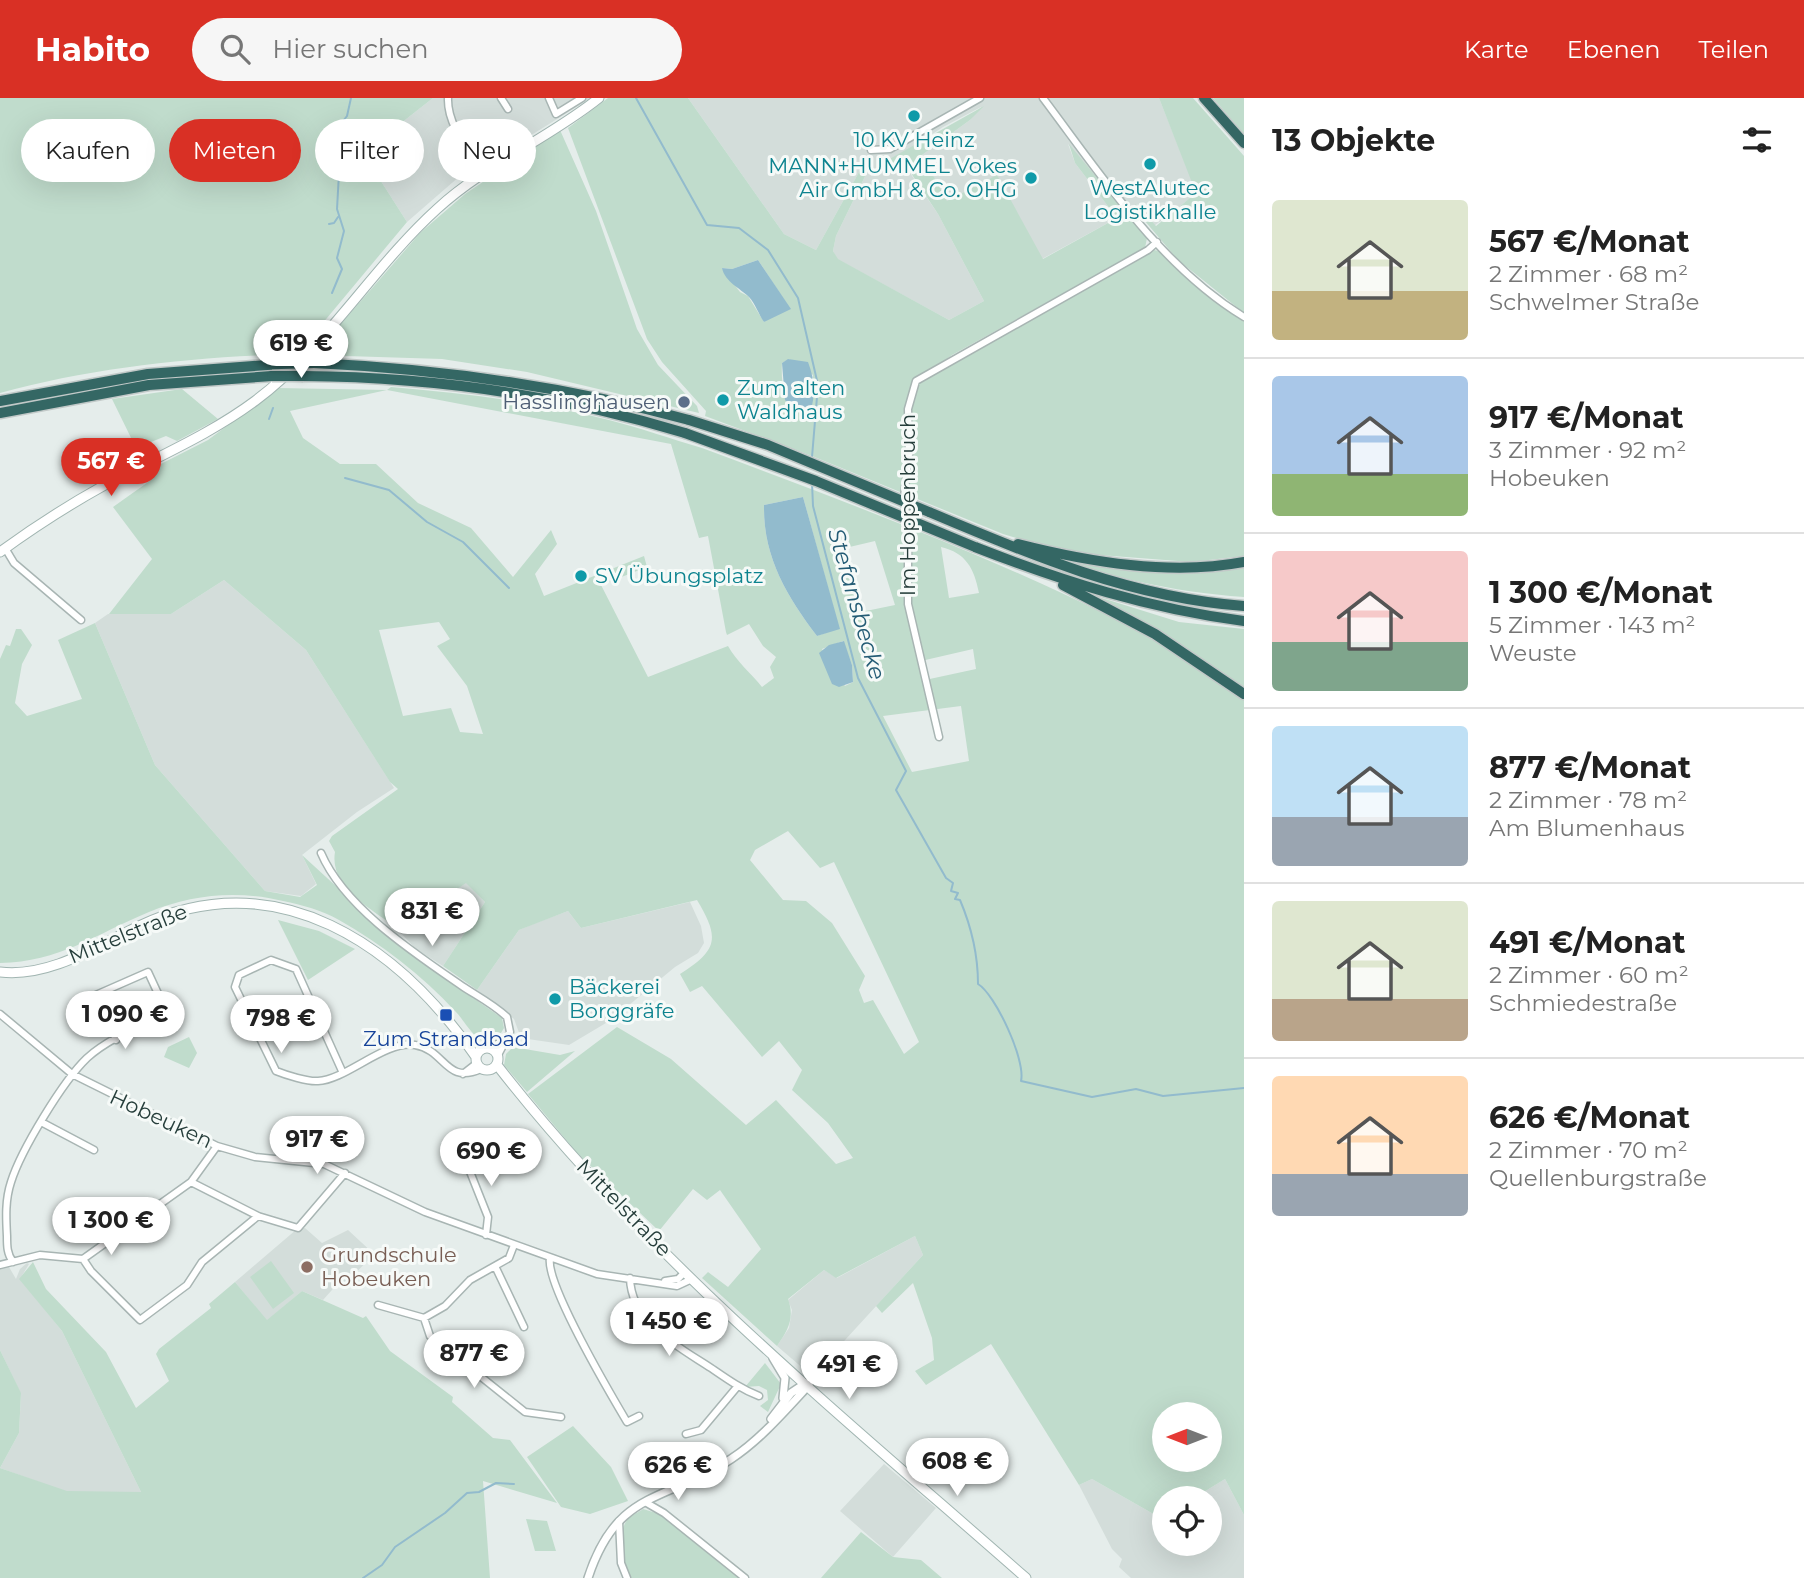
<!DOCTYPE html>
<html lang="de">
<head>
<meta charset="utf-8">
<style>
	body { margin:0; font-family:Montserrat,sans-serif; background:#f6f6f6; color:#222; height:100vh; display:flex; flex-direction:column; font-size:26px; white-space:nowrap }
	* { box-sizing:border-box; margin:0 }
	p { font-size:23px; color:#767676 }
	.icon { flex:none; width:38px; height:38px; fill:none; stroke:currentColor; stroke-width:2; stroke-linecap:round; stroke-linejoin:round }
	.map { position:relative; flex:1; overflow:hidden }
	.drawer { display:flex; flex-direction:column; background:#fff; width:560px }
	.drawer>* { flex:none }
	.top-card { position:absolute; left:21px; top:21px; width:665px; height:63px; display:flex; gap:14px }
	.needle { width:46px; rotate:270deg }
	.buttons { position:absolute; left:1152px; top:1304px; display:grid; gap:14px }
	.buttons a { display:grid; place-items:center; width:70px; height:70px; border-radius:50%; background:#fff; box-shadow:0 7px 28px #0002; font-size:35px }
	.price { position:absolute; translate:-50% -60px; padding:0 16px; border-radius:24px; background:#fff; color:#222; font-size:23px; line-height:46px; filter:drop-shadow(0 2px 4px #0008) }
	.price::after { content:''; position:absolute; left:50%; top:42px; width:21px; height:16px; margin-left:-10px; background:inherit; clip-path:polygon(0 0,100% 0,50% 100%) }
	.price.active { background:#d93025; color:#fff }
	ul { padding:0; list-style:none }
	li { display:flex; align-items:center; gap:21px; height:175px; padding:0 28px }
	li+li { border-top:2px solid #e0e0e0 }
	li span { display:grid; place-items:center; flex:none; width:196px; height:140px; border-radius:7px; color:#555 }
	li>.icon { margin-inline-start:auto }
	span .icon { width:84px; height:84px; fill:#fffc; stroke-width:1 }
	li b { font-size:30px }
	h2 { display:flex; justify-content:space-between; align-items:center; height:84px; padding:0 28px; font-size:30px }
	.tag { padding:0 24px; border-radius:32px; background:#fff; box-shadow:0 7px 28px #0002; font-size:24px; line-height:63px }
	.tag.active { background:#d93025; color:#fff }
	header { display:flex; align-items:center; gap:42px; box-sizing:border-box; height:98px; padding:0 35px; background:#d93025; color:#fff }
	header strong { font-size:33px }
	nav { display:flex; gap:38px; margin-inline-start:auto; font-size:24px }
	.search { width:490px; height:63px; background:#f6f6f6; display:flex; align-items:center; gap:18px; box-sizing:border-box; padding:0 24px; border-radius:38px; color:#767676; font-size:26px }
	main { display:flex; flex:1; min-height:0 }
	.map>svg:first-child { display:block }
</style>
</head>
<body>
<header>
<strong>Habito</strong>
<div class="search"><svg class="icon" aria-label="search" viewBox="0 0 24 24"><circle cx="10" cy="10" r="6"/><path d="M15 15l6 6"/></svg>Hier suchen</div>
<nav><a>Karte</a><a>Ebenen</a><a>Teilen</a></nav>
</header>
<main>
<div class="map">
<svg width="1244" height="1480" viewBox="0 0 1244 1480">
	<rect width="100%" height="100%" fill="#e5edeb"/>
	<path fill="#d3ddda" d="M433 0H591L488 64 468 71 407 124 363 55Z
		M688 0H1159L1197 95 1154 128 1137 106 1126 114 1121 112 1068 46 1075 65 1117 120 1042 161 997 78 947 104 922 57 970 22 981 9 943 29 883 69 893 72 904 66 938 116 984 203 949 222 837 161 833 153 836 138 870 68 864 65 816 152 784 136Z
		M224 482 306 552 394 690 357 714 302 757 316 786 301 798 265 793 155 667 95 525 108 516H171Z
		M466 784 485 804 443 868 416 851 394 828 406 820 411 821Z
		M690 804 701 828 704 845 698 855 675 869 611 922 569 947 521 940 514 921 477 892 519 832 533 826 568 813 581 830Z
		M305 1130 322 1145 348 1132 374 1156 345 1186 340 1183 323 1202 302 1193 267 1223 235 1184 297 1131Z
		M915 1138 923 1157 812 1278 777 1248 789 1230 792 1212 788 1202 824 1172 837 1180Z
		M27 1165 29 1166 20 1181 62 1233 141 1394H67L0 1370 19 1335 21 1296 0 1252V1169H9L16 1181 20 1171Z
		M884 1366 936 1410 893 1459 840 1413Z
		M1092 1381 1164 1422V1446H1209V1400H1194L1225 1381 1244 1417V1480H1131L1119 1469 1122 1461 1112 1451 1079 1387Z"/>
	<path fill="#c0dccc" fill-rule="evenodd" d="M0 0H433L363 55 407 124 297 256C201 258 93 269 0 295Z
		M608 0H688L784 136 816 152 864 65 870 68 836 138 833 153 838 161 949 222 984 203 938 116 905 66 893 73 882 69 886 63 984 8 970 22 922 57 947 103 997 77 1043 161 1117 120 1075 65 1069 46 1147 140 1145 150 952 257 911 287 920 284 1154 152 1159 153 1213 201 1244 223V458L1191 464 1087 456 1040 447 1003 436 812 358 705 318 706 313 662 264 647 241 568 30ZM758 162 787 206 764 224 748 198 740 194 722 170 732 171ZM789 261 813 277V286L795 314C783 301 781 283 782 265Z
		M1159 0H1193L1244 58V215L1178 162 1133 109 1136 106 1156 128 1196 95Z
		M1213 0H1244V36Z
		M560 32 596 113 637 231 658 267 697 308 699 315 527 274 442 261 314 257 420 135 465 96Z
		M391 289C464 295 537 304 609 322 641 330 671 341 702 350 825 396 948 442 1066 497 1128 527 1192 555 1244 601V1417L1225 1381 1194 1400H1164V1422L1092 1381 1079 1387 991 1246 926 1287 915 1273 934 1262 932 1240 913 1185 882 1215 876 1208 923 1157 915 1138 836 1180 824 1172 788 1201C795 1220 788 1232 777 1248L702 1180 708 1174 728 1189 761 1151 720 1092 707 1102 693 1091 659 1133 577 1055 528 996 617 929 671 961 746 1027 776 1002 836 1066 853 1060 828 1025 792 992 802 972 779 943 762 959 702 888 690 894 680 876C718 852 720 840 697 802L581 830 568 813 519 832 477 892 443 868 485 804 466 785 411 821 406 820 394 828C370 810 329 788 335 754L329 743 332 738 398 691 390 684 306 552 224 482 171 516H109L152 461 113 409 151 382 147 373 208 342 278 290 387 292ZM387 292 671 346 699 440 708 438 726 534 727 537 749 526 763 548 776 559 770 569 774 580 762 589C750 574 737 564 728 548L648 579 601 487 647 469 644 458 544 498 535 476 557 446 551 432 513 479 471 430 418 405 376 366H340L303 340 290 313ZM803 399 839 530 817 538C787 498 763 459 764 407ZM875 443 895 507 861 514 841 451ZM941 449C966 455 974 470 979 495L949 500ZM439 524 450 541 437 548 467 588 483 636 460 634 451 610 403 618 379 532ZM843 543 852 567 853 584 845 588 822 551ZM973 551 976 571 925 582 921 563ZM961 608 969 663 912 674 883 618ZM788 733 820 770 834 764 919 944 904 956 873 902 864 905 859 892 865 878 832 825 806 803 783 802 750 762 755 752ZM1164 1316H1209V1362H1164Z
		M182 291 218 321 177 343 166 338 136 350 112 301Z
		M1035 453C1103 464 1176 483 1244 469V499C1171 494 1104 478 1035 453Z
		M1102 500 1179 524 1244 531V591L1103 505Z
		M95 525 155 667 265 793 300 799 317 787 302 757 409 855 502 920 504 930 498 940 489 945C473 942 466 924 455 913 422 877 381 846 339 822 322 812 302 807 283 803 238 792 192 796 149 814 96 836 59 864 0 865V561L6 547 10 548 16 531H21L32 547 22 566 15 605 27 618 82 601 58 542Z
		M278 822 319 833 355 851 308 882Z
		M189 939 197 955 189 970 164 959 168 949Z
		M513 949 560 957 575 953 527 994 504 967 506 956Z
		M271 1163 294 1195 273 1211 250 1179Z
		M33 1164 46 1191 106 1254 136 1310 169 1283 156 1256 159 1251 211 1210 209 1206 235 1184 267 1222 302 1193 363 1220 366 1218 390 1253 453 1299 452 1304 493 1340 510 1342 557 1405 483 1383 490 1480H0V1252L21 1295 19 1335 0 1370 67 1393 141 1394 62 1233 19 1181Z
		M765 1265 781 1286 768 1314 760 1308 768 1302 767 1292 759 1288 745 1289Z
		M573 1328 611 1369 628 1403 590 1416 561 1409 527 1359Z
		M643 1411 663 1417 742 1480H629C623 1465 615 1434 629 1420 632 1417 639 1414 643 1411Z
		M526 1421 547 1423 556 1453H535Z
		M861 1434 893 1459 921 1462 942 1480H821Z"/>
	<path fill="#92bbcd" d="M758 162 791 211 764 224C759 217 755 205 749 199 740 190 725 184 722 170L732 171Z
		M788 261 808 264C814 280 816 294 811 311L795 314 785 302 782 265Z
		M803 399 840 531 817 538C787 498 763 459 764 407Z
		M844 543 852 567 853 584 839 589 832 586 819 555 829 547Z"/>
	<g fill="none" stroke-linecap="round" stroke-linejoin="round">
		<path stroke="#92bbcd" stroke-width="2" d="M636 0 707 127 739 130 768 152 798 200 818 287 812 359
			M329 126 334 125 338 119
			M332 195 342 171 337 160 344 133 337 111 340 57 332 37 347 18 351 0
			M269 321 273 310
			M345 380 389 392 427 424 463 444 509 490
			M812 385 813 408 858 580 906 673 896 692 946 780 953 785 951 793 958 795 955 801 960 802C971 828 978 858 978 886 995 896 1026 962 1021 983L1092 999 1136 991 1163 998 1244 990
			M363 1480 382 1467 395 1449 445 1415 467 1395 479 1394 496 1385 514 1386"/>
		<g stroke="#a8b5b3" stroke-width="9">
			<path id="minor" d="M448 0C447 28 469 51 484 74
				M501 0 508 11
				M549 0 556 16 582 0
				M1043 0C1101 77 1160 168 1244 219
				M871 52 890 51 980 0
				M5 450 14 465 81 522
				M939 639 908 506V434L904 399 909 356 908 311 916 283 1148 152 1157 144
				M321 755C344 809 414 855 462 888 477 898 493 906 507 919L510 934 498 957
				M0 916 72 976 217 1048 255 1059 324 1066 425 1114 597 1176 677 1188 692 1181
				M490 950 508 940
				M342 973 296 871 271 862 239 877 235 889 276 973C286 977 308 984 318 983 346 982 385 942 415 947 446 952 445 987 481 971
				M463 976 477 965
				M43 1025 94 1052
				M461 1041V1051L488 1119 486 1137
				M191 1084 258 1118 298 1130 345 1075
				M550 1160C545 1185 611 1297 627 1324L639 1318
				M83 1161 91 1173 140 1222 187 1187 202 1164 258 1118
				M13 1164C7 1156 7 1148 7 1138 6 1120 5 1102 11 1084 21 1052 63 983 87 960 109 940 141 928 167 915L148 874 82 903 107 921 116 942
				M0 1167 40 1157 83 1161 191 1084 217 1048
				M495 1168 524 1229
				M630 1180C631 1225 679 1249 711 1270 727 1281 741 1291 759 1298
				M665 1183 678 1181 685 1174
				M378 1207 424 1220 445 1208 470 1182 509 1160 514 1147
				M424 1220 430 1238 525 1314 561 1319
				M686 1336 701 1332 737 1289
				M645 1404 664 1415 745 1480
				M619 1423 621 1465 627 1480"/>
		</g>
		<g stroke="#a8b5b3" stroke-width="10">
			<path id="tertiary" d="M773 1260 785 1280 783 1300
				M771 1321 791 1295 806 1285
				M588 1480C617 1391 664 1405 731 1361 760 1342 785 1313 809 1287"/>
		</g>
		<g stroke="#a1b5b1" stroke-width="11">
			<path id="secondary" d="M0 454C33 430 67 408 103 388 154 360 208 338 255 303 326 250 372 170 437 111 486 66 548 41 599 0
				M0 874C49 880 97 848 139 828 278 763 398 847 476 959
				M476 961a11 11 0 1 1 22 0a11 11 0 1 1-22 0Z
				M497 967C647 1160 842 1318 1026 1480"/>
		</g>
		<g stroke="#c2c9c8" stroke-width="13">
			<path id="motorway" d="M1204 0 1244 45
				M314 265C442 271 565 288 689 322
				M303 278C433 279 560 297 685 335
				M0 303 148 276 281 266
				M0 315 149 287 272 278
				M929 414C1030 457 1133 500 1244 508
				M1018 446C1089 464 1171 478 1244 464
				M975 449C1062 483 1150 511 1244 523
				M1063 487 1155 536 1244 596"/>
		</g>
		<use href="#minor" stroke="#fff" stroke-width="6"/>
		<use href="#tertiary" stroke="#fff" stroke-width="7"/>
		<use href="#secondary" stroke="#fff" stroke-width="9"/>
		<use href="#motorway" stroke="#346764" stroke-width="10"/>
		<g stroke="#c2c9c8" stroke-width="13" stroke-linecap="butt">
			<path id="motorway-bridge" d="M281 266 314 265
				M272 278H303
				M689 322 768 347 929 414
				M685 335 816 383 975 449"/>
		</g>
		<use href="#motorway-bridge" stroke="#346764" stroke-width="10"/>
	</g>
	<g fill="#0f9aa8" stroke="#f6faf8" stroke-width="2.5">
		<circle cx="914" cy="18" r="7"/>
		<circle cx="1150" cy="66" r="7"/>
		<circle cx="1031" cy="80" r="7"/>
		<circle cx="723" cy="302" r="7"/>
		<circle cx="581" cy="478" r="7"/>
		<circle cx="555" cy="901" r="7"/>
	</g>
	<circle fill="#5c6f8a" stroke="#f6faf8" stroke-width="2.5" cx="684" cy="304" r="7"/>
	<rect fill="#1a4fb4" stroke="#f6faf8" stroke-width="2.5" x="439" y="910" width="14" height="14" rx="3.5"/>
	<circle fill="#8d6e63" stroke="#f6faf8" stroke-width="2.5" cx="307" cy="1169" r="7"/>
	<g text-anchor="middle" stroke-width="6" stroke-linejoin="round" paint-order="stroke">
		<g font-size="21" fill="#0d838f" stroke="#f6faf8" text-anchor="start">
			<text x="914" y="49" text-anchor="middle">10 KV Heinz</text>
			<text x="1017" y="75" text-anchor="end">MANN+HUMMEL Vokes<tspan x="1017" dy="24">Air GmbH &amp; Co. OHG</tspan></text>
			<text x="1150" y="97" text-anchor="middle">WestAlutec<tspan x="1150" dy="24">Logistikhalle</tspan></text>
			<text x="737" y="297">Zum alten<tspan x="737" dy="24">Waldhaus</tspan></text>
			<text x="595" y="485">SV Übungsplatz</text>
			<text x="569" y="896">Bäckerei<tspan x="569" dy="24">Borggräfe</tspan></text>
		</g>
		<g font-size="21" fill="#4e5e75" stroke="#f6faf8" text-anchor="end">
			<text x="670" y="311">Hasslinghausen</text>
		</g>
		<g font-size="21" fill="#263e3b" stroke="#f6faf8">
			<text transform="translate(908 407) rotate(-90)" y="7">Im Hoppenbruch</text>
			<text transform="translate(128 836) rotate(-22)" y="7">Mittelstraße</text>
			<text transform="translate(161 1021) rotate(25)" y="7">Hobeuken</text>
			<text transform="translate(624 1110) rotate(46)" y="7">Mittelstraße</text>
		</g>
		<g font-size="21" fill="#164399" stroke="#f6faf8">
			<text x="446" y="948">Zum Strandbad</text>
		</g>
		<g font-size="21" fill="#785e54" stroke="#f6faf8" text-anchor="start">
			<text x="321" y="1164">Grundschule<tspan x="321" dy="24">Hobeuken</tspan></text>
		</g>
		<g font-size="23" font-style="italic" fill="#245c75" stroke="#f6faf8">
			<text transform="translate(857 506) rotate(74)" y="8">Stefansbecke</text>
		</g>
	</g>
</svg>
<div class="buttons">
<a><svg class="needle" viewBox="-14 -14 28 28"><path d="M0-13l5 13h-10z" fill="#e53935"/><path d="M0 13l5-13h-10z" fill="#767676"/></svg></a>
<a><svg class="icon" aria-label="locate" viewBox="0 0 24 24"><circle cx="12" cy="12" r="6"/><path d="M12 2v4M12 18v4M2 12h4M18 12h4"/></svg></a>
</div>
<b class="price" style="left:301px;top:282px">619 €</b>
<b class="price active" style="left:111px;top:400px">567 €</b>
<b class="price" style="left:432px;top:850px">831 €</b>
<b class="price" style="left:125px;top:953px">1 090 €</b>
<b class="price" style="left:281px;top:957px">798 €</b>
<b class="price" style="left:317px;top:1078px">917 €</b>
<b class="price" style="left:491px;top:1090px">690 €</b>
<b class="price" style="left:111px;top:1159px">1 300 €</b>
<b class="price" style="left:669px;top:1260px">1 450 €</b>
<b class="price" style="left:474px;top:1292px">877 €</b>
<b class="price" style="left:849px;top:1303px">491 €</b>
<b class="price" style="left:957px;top:1400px">608 €</b>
<b class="price" style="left:678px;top:1404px">626 €</b>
<div class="top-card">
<a class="tag">Kaufen</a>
<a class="tag active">Mieten</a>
<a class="tag">Filter</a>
<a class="tag">Neu</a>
</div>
</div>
<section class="drawer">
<h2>13 Objekte<svg class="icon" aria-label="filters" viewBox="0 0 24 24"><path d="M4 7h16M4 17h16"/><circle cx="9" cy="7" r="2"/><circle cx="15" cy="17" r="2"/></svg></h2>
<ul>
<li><span style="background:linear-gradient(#dfe7d0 65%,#c2b280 0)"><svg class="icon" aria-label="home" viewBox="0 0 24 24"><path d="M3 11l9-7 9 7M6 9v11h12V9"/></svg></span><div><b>567 €/Monat</b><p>2 Zimmer · 68 m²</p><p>Schwelmer Straße</p></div></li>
<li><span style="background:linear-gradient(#a9c7e8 70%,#8fb573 0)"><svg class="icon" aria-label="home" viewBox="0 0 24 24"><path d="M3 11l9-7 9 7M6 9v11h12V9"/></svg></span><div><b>917 €/Monat</b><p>3 Zimmer · 92 m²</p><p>Hobeuken</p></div></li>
<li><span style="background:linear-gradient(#f6c9c9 65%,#7fa58c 0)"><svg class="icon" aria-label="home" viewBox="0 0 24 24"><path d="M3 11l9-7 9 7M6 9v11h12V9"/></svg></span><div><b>1 300 €/Monat</b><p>5 Zimmer · 143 m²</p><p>Weuste</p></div></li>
<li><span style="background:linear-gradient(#bfe0f5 65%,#9aa5b1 0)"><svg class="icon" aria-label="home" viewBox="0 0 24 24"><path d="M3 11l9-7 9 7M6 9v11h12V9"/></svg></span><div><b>877 €/Monat</b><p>2 Zimmer · 78 m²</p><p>Am Blumenhaus</p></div></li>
<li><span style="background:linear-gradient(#dfe7d0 70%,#b9a48a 0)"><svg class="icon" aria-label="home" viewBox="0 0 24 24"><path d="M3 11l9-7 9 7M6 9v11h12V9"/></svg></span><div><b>491 €/Monat</b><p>2 Zimmer · 60 m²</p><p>Schmiedestraße</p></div></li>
<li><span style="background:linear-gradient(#ffd9b3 70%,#9aa5b1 0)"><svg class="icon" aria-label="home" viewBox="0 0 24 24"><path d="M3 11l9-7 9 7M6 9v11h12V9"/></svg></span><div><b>626 €/Monat</b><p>2 Zimmer · 70 m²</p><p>Quellenburgstraße</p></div></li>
</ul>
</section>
</main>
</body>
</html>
